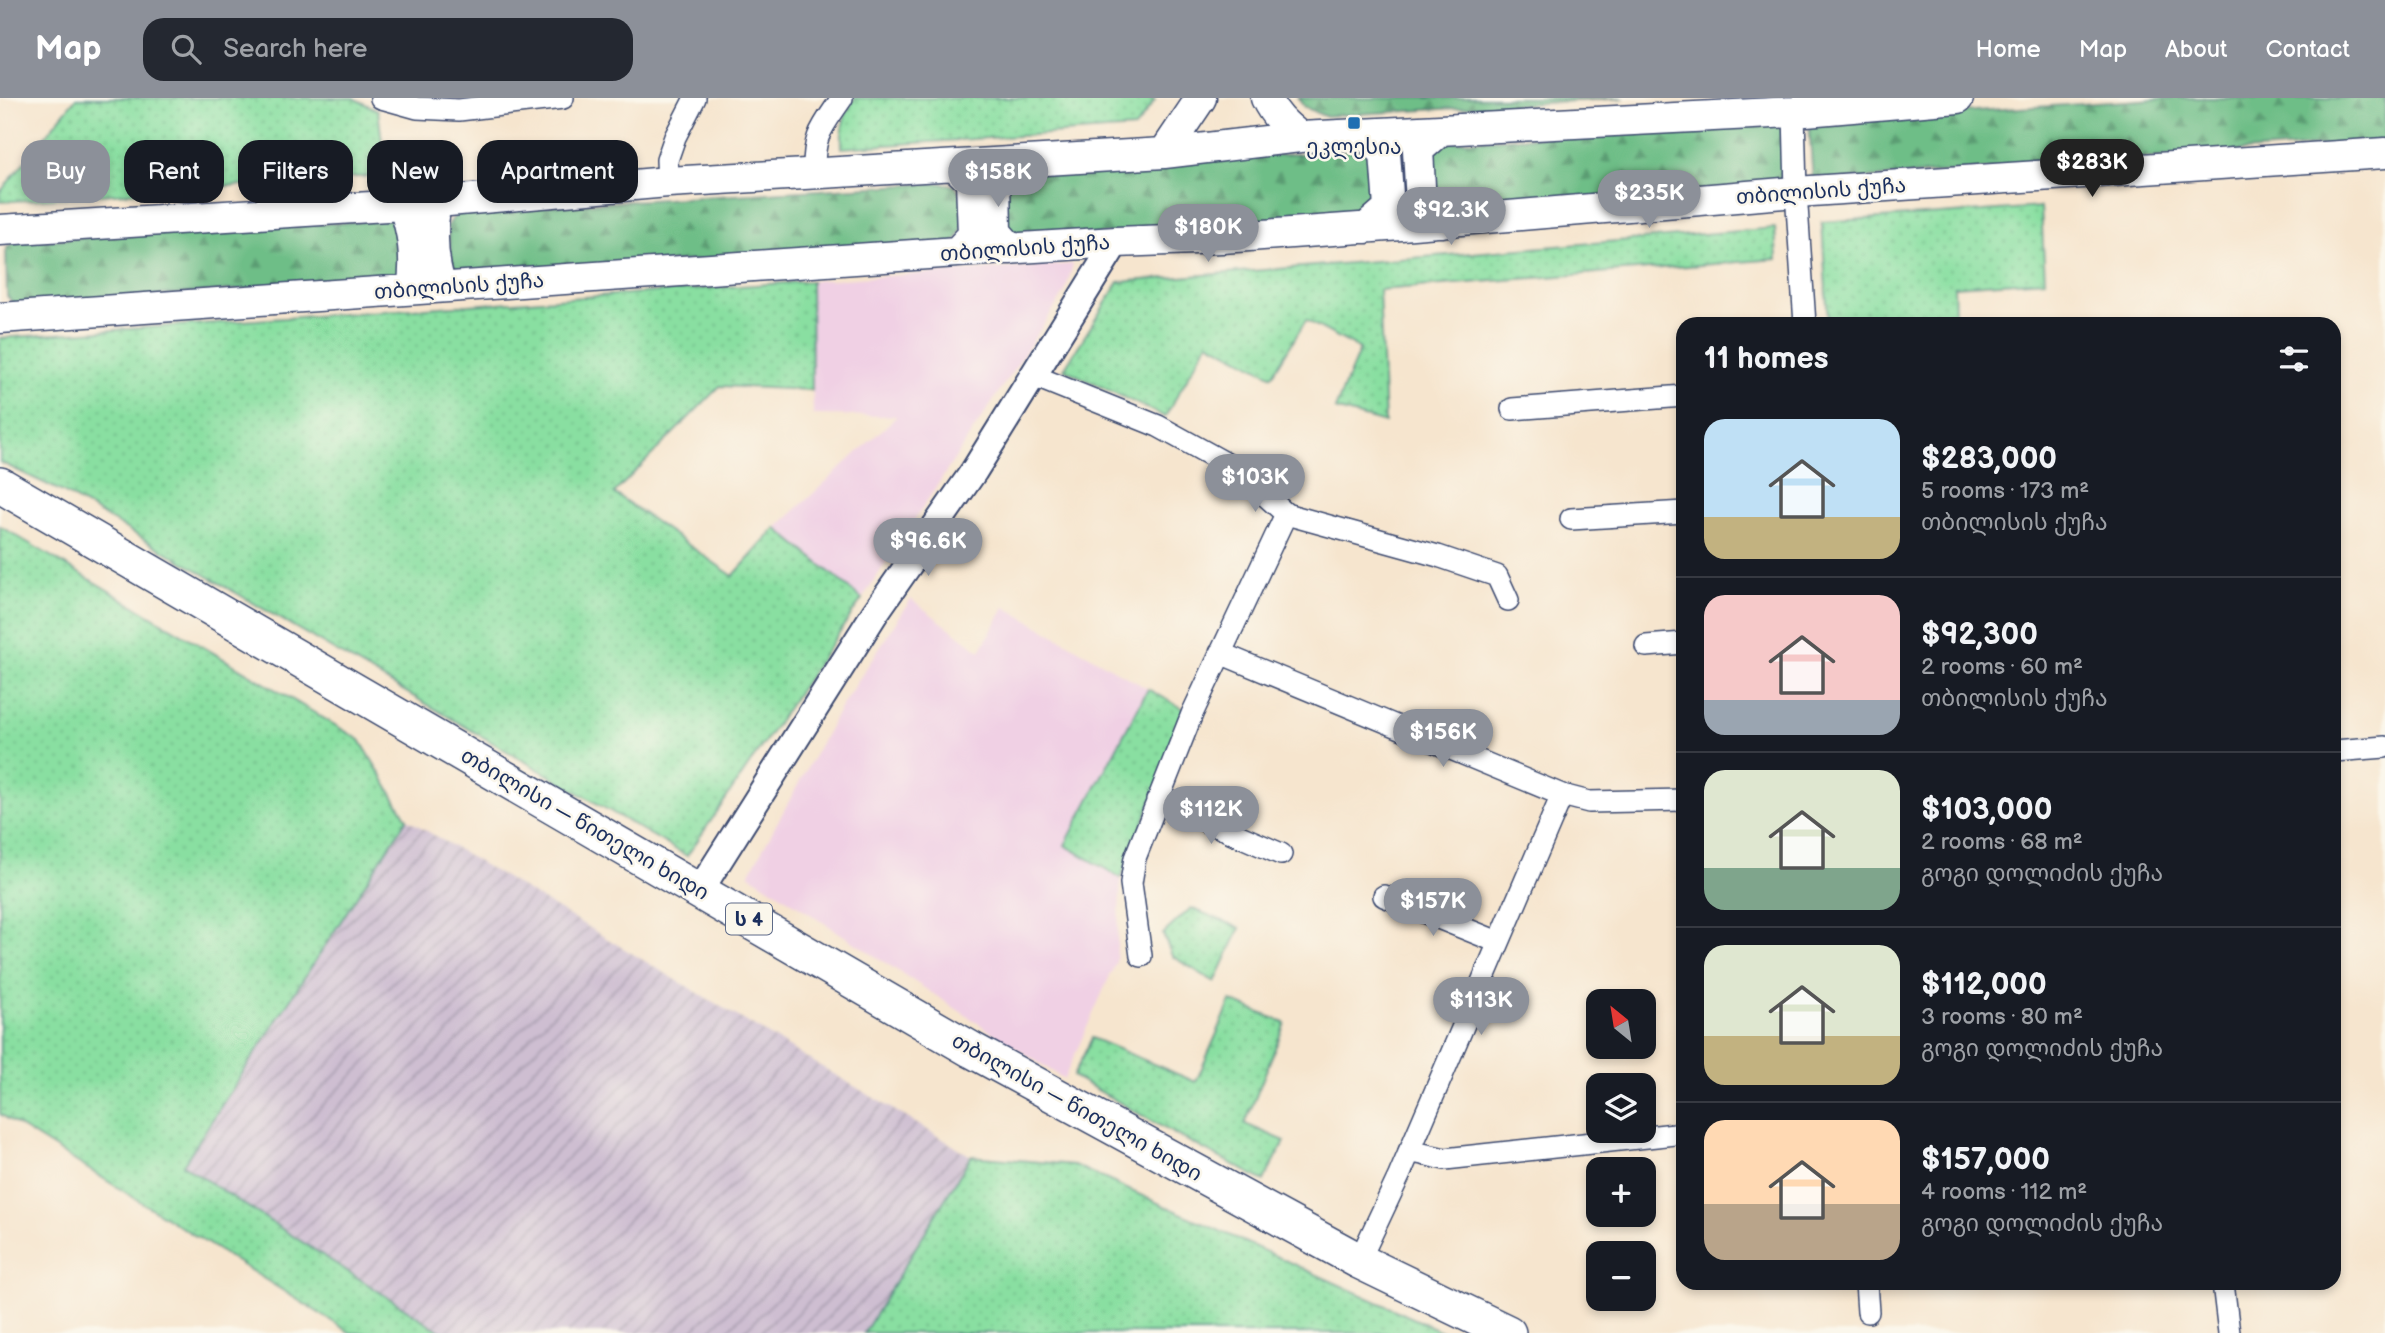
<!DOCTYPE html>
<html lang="en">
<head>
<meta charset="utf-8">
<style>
	body { margin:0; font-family:"Balsamiq Sans","Noto Sans Georgian",sans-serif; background:#242831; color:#f1f3f6; height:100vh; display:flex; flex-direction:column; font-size:26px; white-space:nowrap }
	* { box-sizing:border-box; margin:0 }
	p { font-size:23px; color:#9ea1a6 }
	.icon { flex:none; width:38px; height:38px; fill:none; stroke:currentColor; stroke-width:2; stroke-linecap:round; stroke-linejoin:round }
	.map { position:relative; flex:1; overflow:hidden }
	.drawer { position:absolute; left:1676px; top:219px; width:665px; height:973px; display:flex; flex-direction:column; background:#171b24; border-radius:21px; box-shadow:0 4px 10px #0003 }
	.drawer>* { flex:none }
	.banner { position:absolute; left:21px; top:42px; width:665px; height:63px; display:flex; gap:14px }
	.needle { width:46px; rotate:330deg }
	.fabs { position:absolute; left:1586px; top:891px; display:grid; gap:14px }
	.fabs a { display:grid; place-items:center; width:70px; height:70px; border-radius:14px; background:#171b24; box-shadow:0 4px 10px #0003; font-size:35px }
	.price { position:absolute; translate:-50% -60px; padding:0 16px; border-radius:24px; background:#8c9099; color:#fff; font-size:23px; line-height:46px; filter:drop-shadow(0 2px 4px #0008) }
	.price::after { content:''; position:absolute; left:50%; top:42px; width:21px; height:16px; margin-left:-10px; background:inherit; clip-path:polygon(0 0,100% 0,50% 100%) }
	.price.on { background:#222; color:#fff }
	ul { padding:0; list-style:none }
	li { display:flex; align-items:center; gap:21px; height:175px; padding:0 28px }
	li+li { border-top:2px solid #363941 }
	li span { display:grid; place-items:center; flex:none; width:196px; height:140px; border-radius:21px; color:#555 }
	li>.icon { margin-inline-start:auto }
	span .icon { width:84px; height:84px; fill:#fffc; stroke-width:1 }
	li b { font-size:30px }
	h2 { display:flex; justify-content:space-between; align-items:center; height:84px; padding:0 28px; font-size:30px }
	.tag { padding:0 24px; border-radius:21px; background:#171b24; box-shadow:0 4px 10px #0003; font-size:24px; line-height:63px }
	.tag.on { background:#8c9099; color:#fff }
	header { display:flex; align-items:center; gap:42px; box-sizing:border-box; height:98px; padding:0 35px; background:#8c9099; color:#fff }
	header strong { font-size:33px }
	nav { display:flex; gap:38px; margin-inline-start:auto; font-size:24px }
	.search { width:490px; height:63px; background:#242831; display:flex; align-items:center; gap:18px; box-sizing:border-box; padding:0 24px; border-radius:21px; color:#9ea1a6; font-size:26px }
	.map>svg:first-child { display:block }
</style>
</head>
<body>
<header>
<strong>Map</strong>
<div class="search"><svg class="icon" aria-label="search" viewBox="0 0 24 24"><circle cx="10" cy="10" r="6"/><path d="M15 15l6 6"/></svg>Search here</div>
<nav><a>Home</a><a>Map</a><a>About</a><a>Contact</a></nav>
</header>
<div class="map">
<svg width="2385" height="1235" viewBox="0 0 2385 1235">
	<defs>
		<pattern id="industrial-furrows" width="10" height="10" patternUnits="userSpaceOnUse" patternTransform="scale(1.75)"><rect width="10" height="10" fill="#cebed1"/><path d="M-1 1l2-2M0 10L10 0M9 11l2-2" fill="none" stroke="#a69bad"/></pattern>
		<pattern id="grass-dots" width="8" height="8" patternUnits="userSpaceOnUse" patternTransform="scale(1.75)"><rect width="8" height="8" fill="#89dfa1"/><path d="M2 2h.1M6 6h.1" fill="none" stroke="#76c08d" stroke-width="1.8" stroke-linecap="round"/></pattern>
		<pattern id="forest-firs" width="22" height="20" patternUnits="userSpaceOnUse" patternTransform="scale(1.75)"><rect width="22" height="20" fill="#6ebe87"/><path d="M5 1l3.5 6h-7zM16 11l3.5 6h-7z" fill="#5a9b72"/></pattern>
	</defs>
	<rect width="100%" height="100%" fill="#fbf7ec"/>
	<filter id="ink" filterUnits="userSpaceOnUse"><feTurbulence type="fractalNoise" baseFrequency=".0143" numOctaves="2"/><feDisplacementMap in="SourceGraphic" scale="14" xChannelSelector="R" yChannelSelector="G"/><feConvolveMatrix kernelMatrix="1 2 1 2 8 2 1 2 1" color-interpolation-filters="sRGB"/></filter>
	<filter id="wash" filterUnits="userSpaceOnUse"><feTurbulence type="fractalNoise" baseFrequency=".00686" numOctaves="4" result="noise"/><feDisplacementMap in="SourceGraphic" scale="28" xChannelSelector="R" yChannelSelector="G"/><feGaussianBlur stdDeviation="1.57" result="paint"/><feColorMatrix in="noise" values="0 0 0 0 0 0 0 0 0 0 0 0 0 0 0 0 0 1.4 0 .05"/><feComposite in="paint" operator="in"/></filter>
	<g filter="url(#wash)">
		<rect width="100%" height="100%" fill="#f6e5ce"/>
		<path fill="#f0d0e4" d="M1073 166 1065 194 862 501 776 430 897 318 813 317 811 183Z
			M911 501 980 553 1005 509 1148 591 1065 747 1121 780 1116 864 1064 981 749 776 839 612Z"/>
		<path fill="url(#industrial-furrows)" d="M407 721 971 1058 864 1235H443L183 1067Z"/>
		<path fill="url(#grass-dots)" stroke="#528780" stroke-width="2" d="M76 0H353L378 12 386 77 0 104V94Z
			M855 0H1152L1155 2 1135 30 842 50C841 26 843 19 855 0Z
			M2041 109 2045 182 1954 188 1955 216 1828 225 1822 124Z
			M1775 130 1777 161 1379 192 1385 325 1335 311 1360 251 1306 222 1272 278 1208 244 1165 319 1064 271 1119 184Z
			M811 183 812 292 720 288 614 395 733 478 776 430 862 501 687 758 63 394 0 364V240Z
			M0 428 360 642 407 721 183 1067 443 1235H351L0 1016Z
			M1148 591 1187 613 1121 780 1065 747Z
			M1191 810 1240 830 1215 884 1172 858 1163 836Z
			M1231 903 1285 925 1245 1026 1285 1043 1264 1083 1173 1035 1073 978 1092 940 1196 984Z
			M971 1058 1074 1067 1446 1235H864Z"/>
		<path fill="url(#forest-firs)" stroke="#447672" stroke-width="2" d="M1298 0H1625L1324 18 1304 9Z
			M2172 0H2385V43L1813 84 1809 24Z
			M1783 26 1784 86 1446 111 1432 103 1431 55 1443 44Z
			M1362 52 1375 63 1378 107 1360 117 1020 142 1005 131 1004 83 1018 73Z
			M940 85 955 88C967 105 967 130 953 146L465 177 453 167 447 128 459 113Z
			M407 121 417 179 15 207 7 198 6 150 14 144Z"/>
	</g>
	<g filter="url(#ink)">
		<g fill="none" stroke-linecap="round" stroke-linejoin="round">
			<g stroke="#3c4a6f" stroke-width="24">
				<path id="minor" d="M381 0 417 10 459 12 563 0
					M1794 14 1796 94 1805 226
					M814 76C813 37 821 31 842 0
					M668 84 667 62 675 39 695 0
					M1034 278 1158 328 1236 371 1286 416 1438 458 1497 478 1508 502
					M1512 311 1684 298
					M1571 421 1684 414
					M1646 548 1684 545
					M1220 555 1562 697 1589 704 1684 702
					M2334 653 2385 649
					M1157 702 1281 756
					M1384 798 1498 844
					M1141 858 1131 785 1135 760 1192 616 1286 416
					M1409 1053 1445 1061 1684 1035
					M1359 1163 1399 1078 1562 697
					M1866 1185 1868 1214
					M2223 1185 2229 1235"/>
			</g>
			<g stroke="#3c4a6f" stroke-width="30">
				<path id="tertiary" d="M700 792 875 515 974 373 1116 144"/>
			</g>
			<g stroke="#3c4a6f" stroke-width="33">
				<path id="secondary" d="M1266 0C1274 17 1285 27 1300 39
					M1441 32 1418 52 1421 106 1442 124
					M1364 36 1385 55 1389 110 1366 130
					M1164 55 1201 0
					M1010 65 995 82 996 134 1011 151
					M956 69 971 83 973 137 957 154
					M436 104C431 132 432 162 441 189
					M403 107C413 132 417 164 412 190
					M0 132 403 107 668 84 1164 55 1300 39 1794 14 1958 0
					M0 220 957 154 1116 144 1222 140 1401 127 1796 94 2385 55"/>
			</g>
			<g stroke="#3c4a6f" stroke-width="38">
				<path id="trunk" d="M0 387 972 952 1359 1163 1508 1235"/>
			</g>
			<use href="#minor" stroke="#fff" stroke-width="21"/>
			<use href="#tertiary" stroke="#fff" stroke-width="26"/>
			<use href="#secondary" stroke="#fff" stroke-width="30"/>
			<use href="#trunk" stroke="#fff" stroke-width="35"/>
		</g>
	</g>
	<rect fill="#1f6fb2" stroke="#fbf7ec" stroke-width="2.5" x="1347" y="18" width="14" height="14" rx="3.5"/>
	<g text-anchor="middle" stroke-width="5" stroke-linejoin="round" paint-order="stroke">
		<rect fill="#fbf7ec" stroke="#5e6b89" stroke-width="2" x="726" y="805.5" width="46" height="31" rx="5"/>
		<g font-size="19" font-weight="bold" fill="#1b2f5e">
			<text x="749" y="828">ს 4</text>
		</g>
		<g font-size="21" fill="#1b2f5e" stroke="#fbf7ec">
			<text x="1354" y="56">ეკლესია</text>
		</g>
		<g font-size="21" fill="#1b2f5e" stroke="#fbf7ec">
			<text transform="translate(1821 93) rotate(-4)" y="7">თბილისის ქუჩა</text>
			<text transform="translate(1025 150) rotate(-4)" y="7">თბილისის ქუჩა</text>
			<text transform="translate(459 188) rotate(-4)" y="7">თბილისის ქუჩა</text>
			<text transform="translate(585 726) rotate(30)" y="7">თბილისი — წითელი ხიდი</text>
			<text transform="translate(1077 1009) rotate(29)" y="7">თბილისი — წითელი ხიდი</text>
		</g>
	</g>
</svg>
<div class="fabs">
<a><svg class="needle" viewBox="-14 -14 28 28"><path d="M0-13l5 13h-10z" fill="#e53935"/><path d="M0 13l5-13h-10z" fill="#9ea1a6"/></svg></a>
<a><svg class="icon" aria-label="layers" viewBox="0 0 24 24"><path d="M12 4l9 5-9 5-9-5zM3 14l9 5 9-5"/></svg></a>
<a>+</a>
<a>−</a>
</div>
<b class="price on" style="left:2092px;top:101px">$283K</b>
<b class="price" style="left:998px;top:111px">$158K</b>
<b class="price" style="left:1649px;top:132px">$235K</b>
<b class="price" style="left:1451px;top:149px">$92.3K</b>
<b class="price" style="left:1208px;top:166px">$180K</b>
<b class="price" style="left:1255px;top:416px">$103K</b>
<b class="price" style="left:928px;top:480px">$96.6K</b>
<b class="price" style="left:1443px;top:671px">$156K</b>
<b class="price" style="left:1211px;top:748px">$112K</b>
<b class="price" style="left:1433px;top:840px">$157K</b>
<b class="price" style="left:1481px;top:939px">$113K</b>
<div class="banner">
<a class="tag on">Buy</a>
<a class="tag">Rent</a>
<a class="tag">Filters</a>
<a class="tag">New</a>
<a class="tag">Apartment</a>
</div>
<section class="drawer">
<h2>11 homes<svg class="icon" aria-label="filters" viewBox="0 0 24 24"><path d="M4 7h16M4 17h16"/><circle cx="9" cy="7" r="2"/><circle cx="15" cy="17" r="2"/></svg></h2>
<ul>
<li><span style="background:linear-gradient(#bfe0f5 70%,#c2b280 0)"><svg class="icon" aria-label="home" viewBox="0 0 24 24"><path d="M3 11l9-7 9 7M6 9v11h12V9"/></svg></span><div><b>$283,000</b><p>5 rooms · 173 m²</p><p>თბილისის ქუჩა</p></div></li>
<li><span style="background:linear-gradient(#f6c9c9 75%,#9aa5b1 0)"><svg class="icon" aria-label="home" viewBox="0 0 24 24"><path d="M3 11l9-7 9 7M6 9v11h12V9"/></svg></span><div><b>$92,300</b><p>2 rooms · 60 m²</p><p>თბილისის ქუჩა</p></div></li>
<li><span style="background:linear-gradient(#dfe7d0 70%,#7fa58c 0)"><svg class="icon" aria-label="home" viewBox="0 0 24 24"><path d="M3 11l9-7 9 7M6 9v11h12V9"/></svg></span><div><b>$103,000</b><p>2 rooms · 68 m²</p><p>გოგი დოლიძის ქუჩა</p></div></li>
<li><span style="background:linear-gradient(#dfe7d0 65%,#c2b280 0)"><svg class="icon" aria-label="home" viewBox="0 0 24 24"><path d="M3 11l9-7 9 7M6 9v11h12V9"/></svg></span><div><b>$112,000</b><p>3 rooms · 80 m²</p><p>გოგი დოლიძის ქუჩა</p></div></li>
<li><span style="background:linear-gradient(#ffd9b3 60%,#b9a48a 0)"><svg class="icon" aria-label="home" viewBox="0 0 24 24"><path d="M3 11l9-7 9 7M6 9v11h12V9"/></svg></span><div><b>$157,000</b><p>4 rooms · 112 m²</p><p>გოგი დოლიძის ქუჩა</p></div></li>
</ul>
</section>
</div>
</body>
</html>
